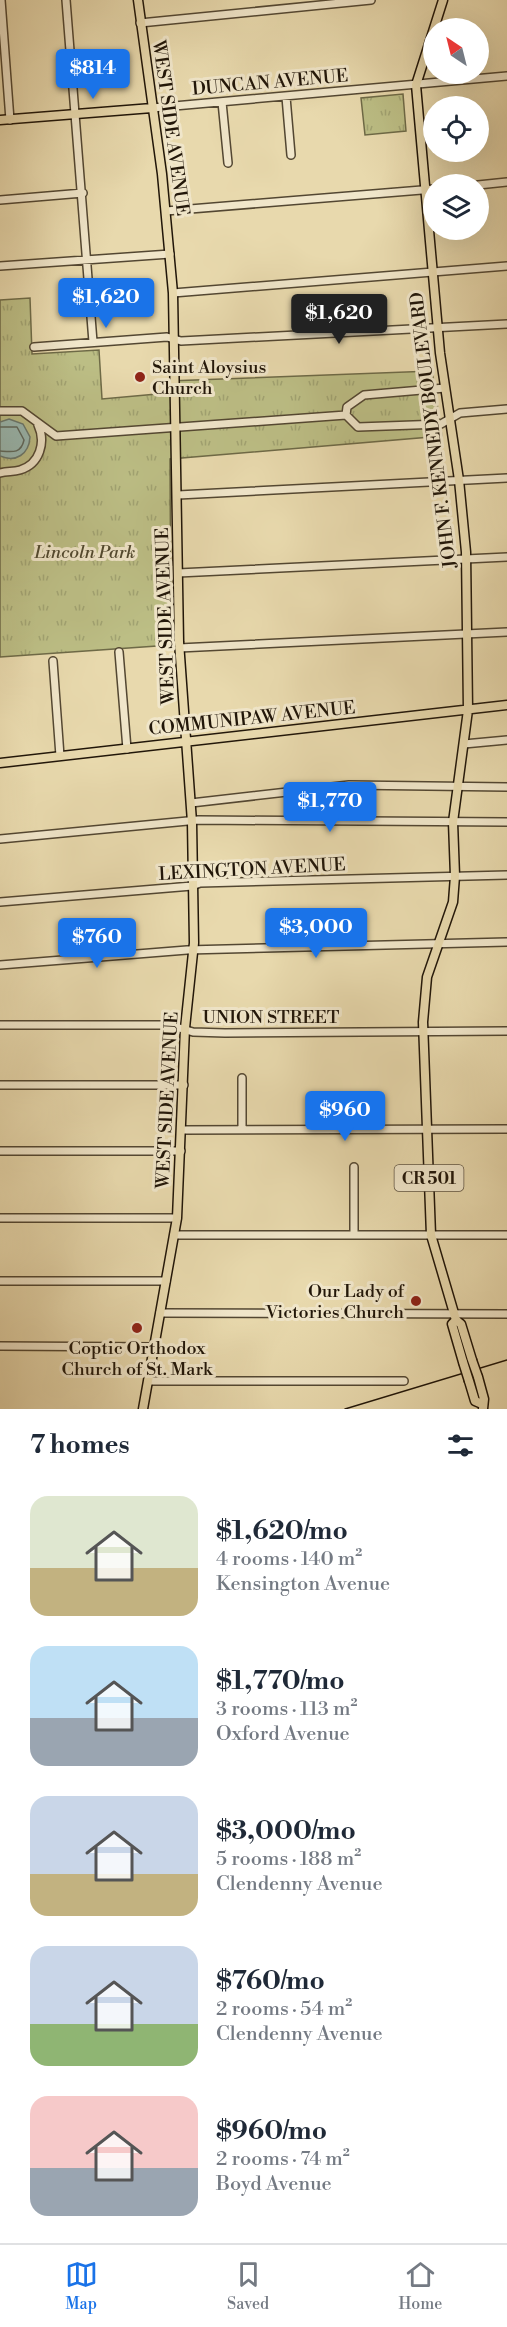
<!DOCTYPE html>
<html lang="en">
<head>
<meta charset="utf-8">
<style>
	body { margin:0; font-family:"Libre Bodoni",serif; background:#f6f6f7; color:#1f2937; height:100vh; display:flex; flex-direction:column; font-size:22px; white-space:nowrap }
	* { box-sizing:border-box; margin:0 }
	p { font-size:20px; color:#747a83 }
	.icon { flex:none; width:33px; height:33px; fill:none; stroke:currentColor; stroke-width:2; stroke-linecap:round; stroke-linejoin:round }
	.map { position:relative; height:1409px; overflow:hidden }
	.sheet { display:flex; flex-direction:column; background:#fff; flex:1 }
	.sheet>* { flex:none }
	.needle { width:39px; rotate:325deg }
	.tools { position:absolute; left:423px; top:18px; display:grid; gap:12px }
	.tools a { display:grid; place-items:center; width:66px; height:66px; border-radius:50%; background:#fff; box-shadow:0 6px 24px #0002; font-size:30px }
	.price { position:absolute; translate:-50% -51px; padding:0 14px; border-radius:6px; background:#1a73e8; color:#fff; font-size:20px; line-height:39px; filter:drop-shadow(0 2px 3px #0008) }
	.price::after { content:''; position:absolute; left:50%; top:36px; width:18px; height:14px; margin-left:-9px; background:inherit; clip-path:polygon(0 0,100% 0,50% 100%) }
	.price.selected { background:#222; color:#fff }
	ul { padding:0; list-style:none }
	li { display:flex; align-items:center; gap:18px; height:150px; padding:0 30px }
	li span { display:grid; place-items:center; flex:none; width:168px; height:120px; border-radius:18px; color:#555 }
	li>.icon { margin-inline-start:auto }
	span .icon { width:72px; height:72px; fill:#fffc; stroke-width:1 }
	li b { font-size:26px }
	h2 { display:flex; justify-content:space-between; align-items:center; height:72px; padding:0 30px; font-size:26px }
	.dock { display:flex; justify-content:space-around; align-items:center; height:84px; border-top:2px solid #e0e1e3; background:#fff; font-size:16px; color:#747a83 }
	.dock a { display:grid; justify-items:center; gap:3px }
	.dock .selected { color:#1a73e8 }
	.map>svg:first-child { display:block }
</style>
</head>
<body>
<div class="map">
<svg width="507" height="1409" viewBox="0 0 507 1409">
	<defs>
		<pattern id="park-tufts" width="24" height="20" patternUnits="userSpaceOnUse" patternTransform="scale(1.5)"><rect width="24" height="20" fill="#bcbe85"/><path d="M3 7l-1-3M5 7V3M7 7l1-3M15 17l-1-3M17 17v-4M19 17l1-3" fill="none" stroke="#a1a372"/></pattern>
	</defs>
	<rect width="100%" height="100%" fill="#e8d9ad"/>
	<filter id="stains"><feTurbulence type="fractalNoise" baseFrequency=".00333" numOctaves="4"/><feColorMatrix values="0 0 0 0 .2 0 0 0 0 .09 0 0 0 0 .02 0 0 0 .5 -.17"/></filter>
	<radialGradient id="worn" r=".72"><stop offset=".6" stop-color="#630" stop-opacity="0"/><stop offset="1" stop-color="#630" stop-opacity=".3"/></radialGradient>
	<path fill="url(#park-tufts)" stroke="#6e6a47" stroke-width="1.5" d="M403 94 406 131 365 135 361 98Z
		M30 298 32 354 99 350 102 399 168 393V381L432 371 442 436 170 459 171 645 0 657V300Z"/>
	<path fill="#99b9b2" stroke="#69786e" stroke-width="1.5" d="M9 419 23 424 30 437C29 454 16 463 0 456V422Z"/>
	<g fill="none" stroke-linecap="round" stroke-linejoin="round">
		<path stroke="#5d685e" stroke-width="1.5" d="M0 427H17L24 440C21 454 12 452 0 451"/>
		<g stroke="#534732" stroke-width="10">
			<path id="minor" d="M1 0 10 120
				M66 0 93 342
				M140 23 371 0
				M286 97 291 155
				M222 102 228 163
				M152 108 507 76
				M478 185 507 182
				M0 200 83 193
				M166 211 434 189
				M0 266 170 254
				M173 293 507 266
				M34 347 167 337 181 341 507 324
				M0 411H22L56 436 346 415
				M346 415 358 427 441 424 460 413 507 409
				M346 415 347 407 364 395 445 388
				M0 473C7 471 13 472 20 470 40 464 46 442 38 425
				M178 495 507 478
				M178 573 507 557
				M179 648 507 632
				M119 652 127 749
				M53 661 60 756
				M464 744 507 740
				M191 803 349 785 507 787
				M0 839 198 820 507 822
				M0 902 192 886 200 883 507 875
				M0 965 187 950 507 942
				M0 1025H169L193 1032 225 1033 507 1031
				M242 1078V1130
				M0 1085H184
				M182 1130 507 1129
				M0 1151H181
				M0 1218H177
				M354 1234V1167
				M174 1235H507
				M0 1281H166
				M160 1313 507 1314
				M0 1346 154 1347
				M148 1381H404"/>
		</g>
		<g stroke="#211609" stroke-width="11">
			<path id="major" d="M138 0 162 174 173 293 179 642 192 822 194 943 185 1028 177 1218 143 1409
				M443 0 416 85 440 353 459 480 466 552 468 710 453 822 455 876 453 902 427 977 423 1022 431 1235 456 1320 461 1324 472 1360
				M0 120 152 108
				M0 763 507 705
				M456 1320 452 1324 463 1362
				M478 1377 484 1399 483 1409
				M469 1381 475 1401 482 1404"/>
		</g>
		<use href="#minor" stroke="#f0e6ca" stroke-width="7"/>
		<use href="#major" stroke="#e8d9ad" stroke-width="8"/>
		<path stroke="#211609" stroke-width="1.5" d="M345 1409 507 1360"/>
		<g stroke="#211609" stroke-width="11" stroke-linecap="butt">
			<path id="major-bridge" d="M472 1360 478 1377
				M463 1362 469 1381"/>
		</g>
		<use href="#major-bridge" stroke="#e8d9ad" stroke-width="8"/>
	</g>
	<g fill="#8f2418" stroke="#f0e6ca" stroke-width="2">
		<circle cx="140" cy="377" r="6"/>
		<circle cx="416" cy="1301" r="6"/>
		<circle cx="137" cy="1328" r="6"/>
	</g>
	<g text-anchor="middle" stroke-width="6" stroke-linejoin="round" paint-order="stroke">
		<rect fill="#f0e6ca" stroke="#5f5443" stroke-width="1.5" x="394.5" y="1165" width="69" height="26" rx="4.5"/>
		<g font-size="16" font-weight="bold" fill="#211609">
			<text x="429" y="1184">CR 501</text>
		</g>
		<g font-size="18" fill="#211609" stroke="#f0e6ca">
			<text transform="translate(270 82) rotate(-5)" y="6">DUNCAN AVENUE</text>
			<text transform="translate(171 128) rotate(82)" y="6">WEST SIDE AVENUE</text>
			<text transform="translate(433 430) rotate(-97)" y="6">JOHN F. KENNEDY BOULEVARD</text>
			<text transform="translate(165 616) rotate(-92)" y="6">WEST SIDE AVENUE</text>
			<text transform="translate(252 718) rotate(-6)" y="6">COMMUNIPAW AVENUE</text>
			<text transform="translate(252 869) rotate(-3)" y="6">LEXINGTON AVENUE</text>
			<text x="271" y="1023">UNION STREET</text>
			<text transform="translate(167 1100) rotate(-87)" y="6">WEST SIDE AVENUE</text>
		</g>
		<g font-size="18" fill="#211609" stroke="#f0e6ca" text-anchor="start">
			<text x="152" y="373">Saint Aloysius<tspan x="152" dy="21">Church</tspan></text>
			<text x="404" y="1297" text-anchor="end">Our Lady of<tspan x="404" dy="21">Victories Church</tspan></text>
			<text x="137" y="1354" text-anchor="middle">Coptic Orthodox<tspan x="137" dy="21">Church of St. Mark</tspan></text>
		</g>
		<g font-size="18" font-style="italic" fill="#50482e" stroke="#f0e6ca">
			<text x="85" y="558">Lincoln Park</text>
		</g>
	</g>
	<rect width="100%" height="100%" filter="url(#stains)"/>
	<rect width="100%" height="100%" fill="url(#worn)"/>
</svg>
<div class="tools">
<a><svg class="needle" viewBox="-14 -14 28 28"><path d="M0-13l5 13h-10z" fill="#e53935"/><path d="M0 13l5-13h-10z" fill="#747a83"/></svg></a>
<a><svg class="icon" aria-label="locate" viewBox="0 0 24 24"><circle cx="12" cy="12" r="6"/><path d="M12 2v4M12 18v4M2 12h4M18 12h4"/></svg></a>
<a><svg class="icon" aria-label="layers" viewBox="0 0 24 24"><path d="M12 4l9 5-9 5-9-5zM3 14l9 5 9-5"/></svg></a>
</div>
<b class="price" style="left:93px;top:100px">$814</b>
<b class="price" style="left:106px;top:329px">$1,620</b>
<b class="price selected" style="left:339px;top:345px">$1,620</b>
<b class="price" style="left:330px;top:833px">$1,770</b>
<b class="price" style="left:316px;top:959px">$3,000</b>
<b class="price" style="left:97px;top:969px">$760</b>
<b class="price" style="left:345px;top:1142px">$960</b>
</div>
<section class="sheet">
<h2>7 homes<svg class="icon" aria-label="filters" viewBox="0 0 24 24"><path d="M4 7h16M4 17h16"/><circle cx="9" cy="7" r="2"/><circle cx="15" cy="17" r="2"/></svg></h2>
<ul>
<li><span style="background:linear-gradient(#dfe7d0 60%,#c2b280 0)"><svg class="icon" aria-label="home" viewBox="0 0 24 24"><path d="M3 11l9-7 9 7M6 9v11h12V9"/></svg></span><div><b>$1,620/mo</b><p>4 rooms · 140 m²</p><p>Kensington Avenue</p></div></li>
<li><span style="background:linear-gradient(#bfe0f5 60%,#9aa5b1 0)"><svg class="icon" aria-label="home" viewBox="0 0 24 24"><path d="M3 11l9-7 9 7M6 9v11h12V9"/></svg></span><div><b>$1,770/mo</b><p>3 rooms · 113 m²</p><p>Oxford Avenue</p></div></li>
<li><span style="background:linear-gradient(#c9d6e8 65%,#c2b280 0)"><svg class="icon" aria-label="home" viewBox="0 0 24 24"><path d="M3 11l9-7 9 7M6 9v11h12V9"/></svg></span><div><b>$3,000/mo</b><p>5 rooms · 188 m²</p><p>Clendenny Avenue</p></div></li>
<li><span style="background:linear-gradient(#c9d6e8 65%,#8fb573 0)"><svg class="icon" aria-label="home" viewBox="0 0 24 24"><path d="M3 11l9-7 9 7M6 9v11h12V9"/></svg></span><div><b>$760/mo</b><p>2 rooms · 54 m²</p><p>Clendenny Avenue</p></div></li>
<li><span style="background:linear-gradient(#f6c9c9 60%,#9aa5b1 0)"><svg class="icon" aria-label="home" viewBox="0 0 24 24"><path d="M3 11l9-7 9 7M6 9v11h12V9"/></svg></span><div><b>$960/mo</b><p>2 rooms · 74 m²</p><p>Boyd Avenue</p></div></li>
</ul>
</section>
<nav class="dock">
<a class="selected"><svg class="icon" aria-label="map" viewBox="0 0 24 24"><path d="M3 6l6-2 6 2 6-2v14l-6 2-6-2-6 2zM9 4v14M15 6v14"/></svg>Map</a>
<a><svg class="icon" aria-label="saved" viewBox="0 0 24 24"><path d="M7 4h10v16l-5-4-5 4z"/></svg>Saved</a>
<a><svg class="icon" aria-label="home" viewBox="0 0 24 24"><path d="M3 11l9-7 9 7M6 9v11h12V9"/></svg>Home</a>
</nav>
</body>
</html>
